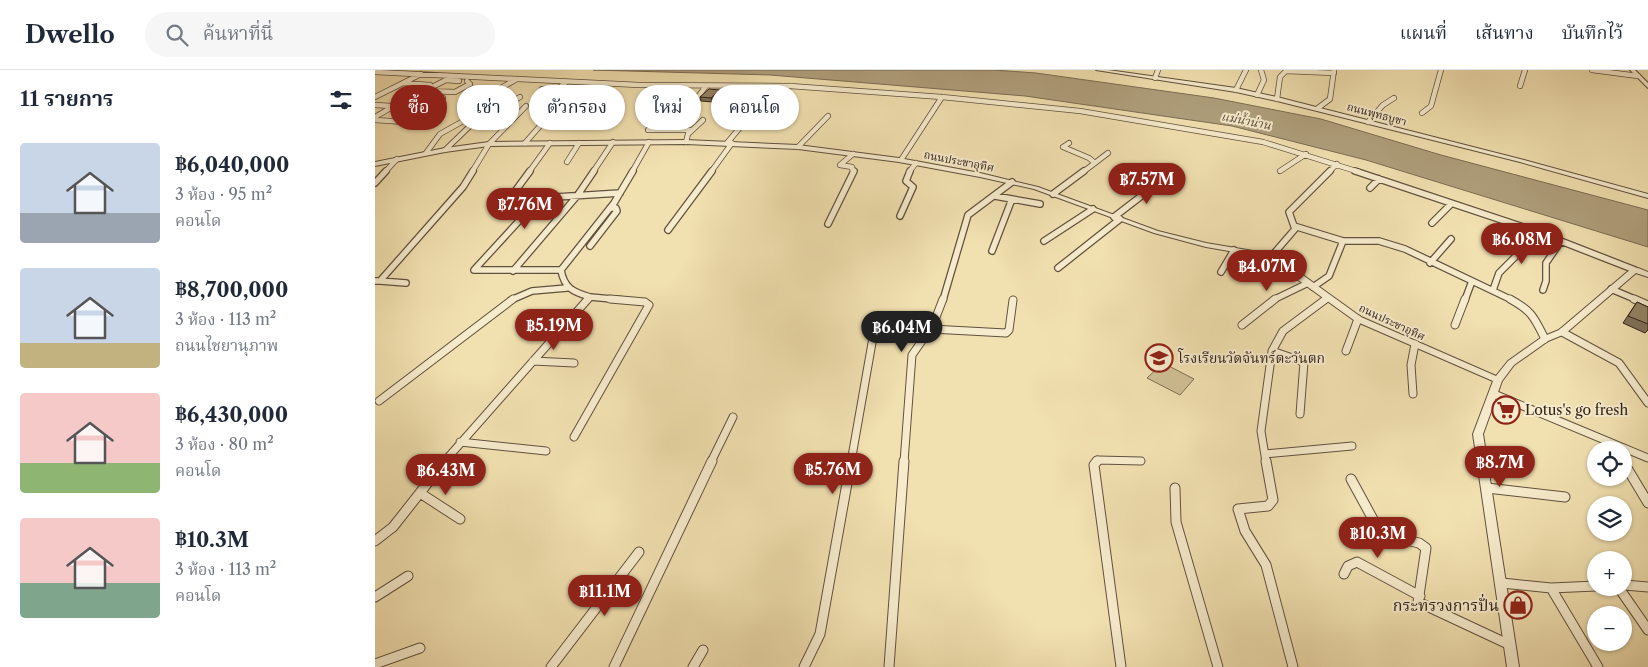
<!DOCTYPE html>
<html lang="th">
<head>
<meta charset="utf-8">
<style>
	body { margin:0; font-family:"Libre Caslon Text","Noto Serif Thai",serif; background:#f6f6f7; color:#1f2937; height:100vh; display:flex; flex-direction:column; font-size:19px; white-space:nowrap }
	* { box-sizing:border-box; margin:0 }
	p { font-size:16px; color:#747a83 }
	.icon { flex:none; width:28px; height:28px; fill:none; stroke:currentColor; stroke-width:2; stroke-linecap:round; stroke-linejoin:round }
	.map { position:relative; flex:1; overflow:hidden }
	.details { display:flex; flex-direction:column; background:#fff; width:375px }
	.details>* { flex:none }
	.hud { position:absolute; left:15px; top:15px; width:475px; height:45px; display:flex; gap:10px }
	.controls { position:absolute; left:1212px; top:371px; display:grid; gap:10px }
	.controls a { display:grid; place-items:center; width:45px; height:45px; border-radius:50%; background:#fff; box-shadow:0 1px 4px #0004; font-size:25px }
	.price { position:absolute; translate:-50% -42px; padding:0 11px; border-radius:18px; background:#8f2418; color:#fff; font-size:16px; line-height:32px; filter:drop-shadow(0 1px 2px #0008) }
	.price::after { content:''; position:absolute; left:50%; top:30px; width:15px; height:11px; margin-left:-8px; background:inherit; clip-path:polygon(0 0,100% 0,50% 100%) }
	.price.selected { background:#222; color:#fff }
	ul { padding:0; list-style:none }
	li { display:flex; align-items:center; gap:15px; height:125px; padding:0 20px }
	li span { display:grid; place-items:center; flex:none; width:140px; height:100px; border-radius:5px; color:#555 }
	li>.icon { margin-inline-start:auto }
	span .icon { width:60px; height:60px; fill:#fffc; stroke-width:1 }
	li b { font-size:21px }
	h2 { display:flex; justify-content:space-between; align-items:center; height:60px; padding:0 20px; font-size:21px }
	.chip { padding:0 18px; border-radius:22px; background:#fff; box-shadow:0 1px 4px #0004; font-size:18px; line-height:45px }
	.chip.selected { background:#8f2418; color:#fff }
	header { display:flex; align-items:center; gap:30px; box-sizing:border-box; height:70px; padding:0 25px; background:#fff; border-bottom:1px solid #e0e1e3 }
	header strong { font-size:24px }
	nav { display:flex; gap:28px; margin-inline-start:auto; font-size:18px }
	.search { width:350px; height:45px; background:#f6f6f7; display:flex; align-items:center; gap:12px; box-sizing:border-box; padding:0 18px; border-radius:28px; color:#747a83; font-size:19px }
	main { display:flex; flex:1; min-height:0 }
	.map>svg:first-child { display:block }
</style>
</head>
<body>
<header>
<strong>Dwello</strong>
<div class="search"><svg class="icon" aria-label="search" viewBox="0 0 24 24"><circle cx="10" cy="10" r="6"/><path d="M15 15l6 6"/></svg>ค้นหาที่นี่</div>
<nav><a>แผนที่</a><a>เส้นทาง</a><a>บันทึกไว้</a></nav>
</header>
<main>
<section class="details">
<h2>11 รายการ<svg class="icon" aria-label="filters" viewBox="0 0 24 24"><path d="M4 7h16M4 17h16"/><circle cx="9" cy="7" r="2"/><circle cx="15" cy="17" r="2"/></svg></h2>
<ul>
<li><span style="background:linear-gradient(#c9d6e8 70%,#9aa5b1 0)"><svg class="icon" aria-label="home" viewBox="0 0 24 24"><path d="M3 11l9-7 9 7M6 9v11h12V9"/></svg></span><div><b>฿6,040,000</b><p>3 ห้อง · 95 m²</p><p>คอนโด</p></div></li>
<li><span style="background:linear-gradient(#c9d6e8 75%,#c2b280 0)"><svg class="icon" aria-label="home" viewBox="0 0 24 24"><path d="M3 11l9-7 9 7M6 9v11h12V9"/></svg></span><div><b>฿8,700,000</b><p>3 ห้อง · 113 m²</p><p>ถนนไชยานุภาพ</p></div></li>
<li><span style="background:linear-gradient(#f6c9c9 70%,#8fb573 0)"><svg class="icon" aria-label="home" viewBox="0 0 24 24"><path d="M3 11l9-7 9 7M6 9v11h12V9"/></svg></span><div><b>฿6,430,000</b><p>3 ห้อง · 80 m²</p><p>คอนโด</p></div></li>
<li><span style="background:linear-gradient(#f6c9c9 65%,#7fa58c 0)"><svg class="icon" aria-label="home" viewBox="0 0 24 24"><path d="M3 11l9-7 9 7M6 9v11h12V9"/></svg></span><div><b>฿10.3M</b><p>3 ห้อง · 113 m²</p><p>คอนโด</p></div></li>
</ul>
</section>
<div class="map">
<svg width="1273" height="597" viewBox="0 0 1273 597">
	<rect width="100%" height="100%" fill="#f1e0b0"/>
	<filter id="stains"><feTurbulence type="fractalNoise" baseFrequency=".004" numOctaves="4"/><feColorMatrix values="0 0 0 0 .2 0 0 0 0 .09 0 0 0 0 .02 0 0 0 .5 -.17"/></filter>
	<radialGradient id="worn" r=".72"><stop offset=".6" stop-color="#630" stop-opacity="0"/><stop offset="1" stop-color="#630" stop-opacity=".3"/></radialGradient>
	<path fill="#d0c096" stroke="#807057" d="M788 293 819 309 805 325 772 308Z"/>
	<path fill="#af9f7c" stroke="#7c6d54" d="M218 0H619L661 3 839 28 946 49 1066 85 1273 140V177L991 90 857 56 650 26 395 5Z"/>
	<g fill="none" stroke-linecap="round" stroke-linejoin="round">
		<g stroke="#60513e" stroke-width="6">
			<path id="minor-far3" d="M1217 0 1263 6
				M0 2 264 15 415 16 567 27 705 41 888 72 984 102
				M780 8 783 0
				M84 11 71 10 53 19 54 21 80 22 95 14 92 11
				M28 13 55 15
				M1145 16 1150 0
				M167 19 182 20 191 12
				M861 20 871 0
				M115 24 142 9
				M882 25 889 10 886 0
				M37 26 68 28 53 38
				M0 27 46 4
				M902 29 905 7 911 1 959 3
				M0 35 66 39
				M943 38 955 29 959 0
				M312 42 331 16
				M1047 43 1056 36 1066 0
				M0 47 55 15
				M0 50 45 53
				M993 52 1008 35 1019 28
				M273 60H317
				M311 72 313 64 328 50
				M150 73 187 31
				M352 73 373 48 414 16
				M694 73 688 77 714 88 720 93
				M423 77 453 46
				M70 80 95 56 145 27
				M51 83 65 64 124 31
				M478 84 465 95 477 97 478 102
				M526 90 567 27
				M192 92 204 73
				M905 101 931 84
				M10 102 22 89
				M97 102 114 74 151 36
				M154 102 175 73
				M218 102 238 72
				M257 102 274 72
				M336 102 357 73
				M534 102 541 93
				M708 102 733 83
				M954 102 962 94"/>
		</g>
		<g stroke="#60513e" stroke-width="8">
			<path id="minor-far2" d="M980 101 1160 161 1260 200
				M0 113 11 101
				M995 118 1004 109
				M678 124 709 101
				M620 126 665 134
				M124 143 155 101
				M525 146 538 117 531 111 535 101
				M739 147 778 117 776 111 786 102
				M1057 153 1076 134
				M453 154 479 101
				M919 156 968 171H1004L1030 179 1137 230
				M293 160 337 101
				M669 171 718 139
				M215 176 242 141 241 138H235
				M617 181 637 129
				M895 188 920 159 914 142 955 101
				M1055 193 1076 169
				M683 198 745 149
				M186 200H99L165 128 245 123
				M138 201 202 126 219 101
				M846 202 859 180
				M0 211H5L88 117 98 101
				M5 211 31 213
				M938 217 954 206 968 171
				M1236 219 1262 230
				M1118 220 1124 203 1141 186 1160 161
				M1168 220 1171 211V193L1186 171
				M215 227 248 230
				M136 230 157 221 192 218
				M212 230 215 227C198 222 189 218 186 200L239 133 258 101
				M568 230 593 145 637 112
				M898 230 933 213
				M949 230 952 228
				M1090 230 1097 211"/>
		</g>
		<g stroke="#60513e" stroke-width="9">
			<path id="minor-far1" d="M1135 229C1157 241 1159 247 1170 269
				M1259 229 1273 235
				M867 255 900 229
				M1080 255 1090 229
				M1187 262 1244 293 1273 333
				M897 281 929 292 925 344
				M971 281 983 249
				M158 291 199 293
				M1038 324 1036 295 1040 274
				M1119 324 1273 388
				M4 331 138 229
				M199 367 274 235 270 232 235 229
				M85 372 171 381
				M890 384 977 376
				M69 392 213 229
				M336 392 358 347
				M476 392 500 256 631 263 634 260 638 230
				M529 392 537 285 558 255 568 229
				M721 392 723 390 766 391
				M891 392 886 361 897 281 908 261 951 229"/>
		</g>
		<g stroke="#60513e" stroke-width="11">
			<path id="minor" d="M722 391 719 395 746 597
				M891 391 898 430 893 436 863 439 870 461 891 495 918 597
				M1249 393 1273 433
				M976 409 1006 464 1044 473 1051 478 1043 532 1135 575
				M800 418 801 452 843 597
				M1112 418 1190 427
				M45 423 85 449
				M0 471 18 457 70 391
				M969 504 973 496 982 492 1045 526
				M1127 513 1176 518 1221 516
				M1249 515 1273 517
				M1176 518 1223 597
				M1244 518 1273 560
				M0 527 33 506
				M0 594 45 578
				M176 597 264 482
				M239 597 337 391
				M318 597 328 580
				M429 597 445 564 476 391
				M514 597 529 391"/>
		</g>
		<g stroke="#60513e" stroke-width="2">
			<path id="tertiary" d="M721 0H733L861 18 902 27 1149 90 1273 124V128L1145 92 902 31 861 22Z
				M1255 0H1260L1273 13V18Z
				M311 70 423 75 524 88 605 103 663 117 783 161 831 173 878 181 898 186 918 198 986 247 1121 306 1133 291 1167 267 1184 260 1257 198H1263L1273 202V207L1261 203 1190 264 1173 271 1139 295 1127 311 1108 364 1144 597H1132L1098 364 1118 311 980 251 912 202 892 190 877 185 831 177 779 163 659 119 605 107 524 92 423 79 311 74 114 76 70 82 0 96V92L70 78 114 72Z"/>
		</g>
		<use href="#minor-far3" stroke="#f6ebcc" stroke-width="4.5"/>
		<use href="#minor-far2" stroke="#f6ebcc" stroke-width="5.5"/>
		<use href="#minor-far1" stroke="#f6ebcc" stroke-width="7"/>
		<use href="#minor" stroke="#f6ebcc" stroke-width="9"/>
		<use href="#tertiary" fill="#f6ebcc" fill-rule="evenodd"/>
	</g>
	<path fill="#7f7259" stroke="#302118" d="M346 24 338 32 326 31 325 27Z
		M1262 232 1273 237V260L1270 263 1248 253Z"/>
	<path fill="#685c48" stroke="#302118" d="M345 20 346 24 338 32 336 28Z"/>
	<path fill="#948467" stroke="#302118" d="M334 19 345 20 336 28 325 27Z
		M1262 232 1273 237V254L1253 246Z"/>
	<defs>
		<g id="school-ring" transform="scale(1.4375)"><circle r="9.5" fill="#f6ebcc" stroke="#8f2418" stroke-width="1.5"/><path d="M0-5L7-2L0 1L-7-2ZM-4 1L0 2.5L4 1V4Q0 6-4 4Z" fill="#8f2418"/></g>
		<g id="supermarket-ring" transform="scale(1.4375)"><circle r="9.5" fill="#f6ebcc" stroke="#8f2418" stroke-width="1.5"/><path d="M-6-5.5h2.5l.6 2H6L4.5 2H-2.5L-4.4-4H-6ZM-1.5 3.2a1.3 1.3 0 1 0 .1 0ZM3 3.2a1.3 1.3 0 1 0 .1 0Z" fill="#8f2418"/></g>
		<g id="shop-ring" transform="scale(1.4375)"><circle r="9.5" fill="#f6ebcc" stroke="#8f2418" stroke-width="1.5"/><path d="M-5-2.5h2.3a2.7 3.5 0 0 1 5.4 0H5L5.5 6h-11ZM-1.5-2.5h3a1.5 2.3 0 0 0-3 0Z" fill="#8f2418"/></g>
	</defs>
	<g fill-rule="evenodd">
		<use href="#school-ring" x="784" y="288"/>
		<use href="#supermarket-ring" x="1131" y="340"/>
		<use href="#shop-ring" x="1143" y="535"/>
	</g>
	<g text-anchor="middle" stroke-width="4" stroke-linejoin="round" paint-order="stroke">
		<g font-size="11" fill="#302118" stroke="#f6ebcc">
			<text transform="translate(1002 44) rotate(15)" y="4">ถนนพุทธบูชา</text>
			<text transform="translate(584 91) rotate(11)" y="4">ถนนประชาอุทิศ</text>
			<text transform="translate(1017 252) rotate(25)" y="4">ถนนประชาอุทิศ</text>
		</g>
		<g font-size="12" font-style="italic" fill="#5c4d3b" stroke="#f6ebcc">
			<text transform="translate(871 51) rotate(11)" y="4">แม่น้ำน่าน</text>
		</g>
		<g font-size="14" fill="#302118" stroke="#f6ebcc" text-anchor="start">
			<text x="803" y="293">โรงเรียนวัดจันทร์ตะวันตก</text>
			<text x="1150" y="345">Lotus's go fresh</text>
		</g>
		<g font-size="16" fill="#302118" stroke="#f6ebcc" text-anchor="end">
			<text x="1124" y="541">กระทรวงการปั่น</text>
		</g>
	</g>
	<rect width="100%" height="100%" filter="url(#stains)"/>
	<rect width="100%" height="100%" fill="url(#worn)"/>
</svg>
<div class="controls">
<a><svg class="icon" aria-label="locate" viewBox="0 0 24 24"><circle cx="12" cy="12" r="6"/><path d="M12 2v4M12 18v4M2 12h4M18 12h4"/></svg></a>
<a><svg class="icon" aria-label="layers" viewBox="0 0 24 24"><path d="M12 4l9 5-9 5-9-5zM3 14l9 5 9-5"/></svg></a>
<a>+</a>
<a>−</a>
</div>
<b class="price" style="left:772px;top:135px">฿7.57M</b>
<b class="price" style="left:150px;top:160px">฿7.76M</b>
<b class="price" style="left:1147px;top:195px">฿6.08M</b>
<b class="price" style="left:892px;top:222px">฿4.07M</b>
<b class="price" style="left:179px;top:281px">฿5.19M</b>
<b class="price selected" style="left:527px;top:283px">฿6.04M</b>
<b class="price" style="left:1125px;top:418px">฿8.7M</b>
<b class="price" style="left:458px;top:425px">฿5.76M</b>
<b class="price" style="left:71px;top:426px">฿6.43M</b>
<b class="price" style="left:1003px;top:489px">฿10.3M</b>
<b class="price" style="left:230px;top:547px">฿11.1M</b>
<div class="hud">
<a class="chip selected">ซื้อ</a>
<a class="chip">เช่า</a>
<a class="chip">ตัวกรอง</a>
<a class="chip">ใหม่</a>
<a class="chip">คอนโด</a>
</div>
</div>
</main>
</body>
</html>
